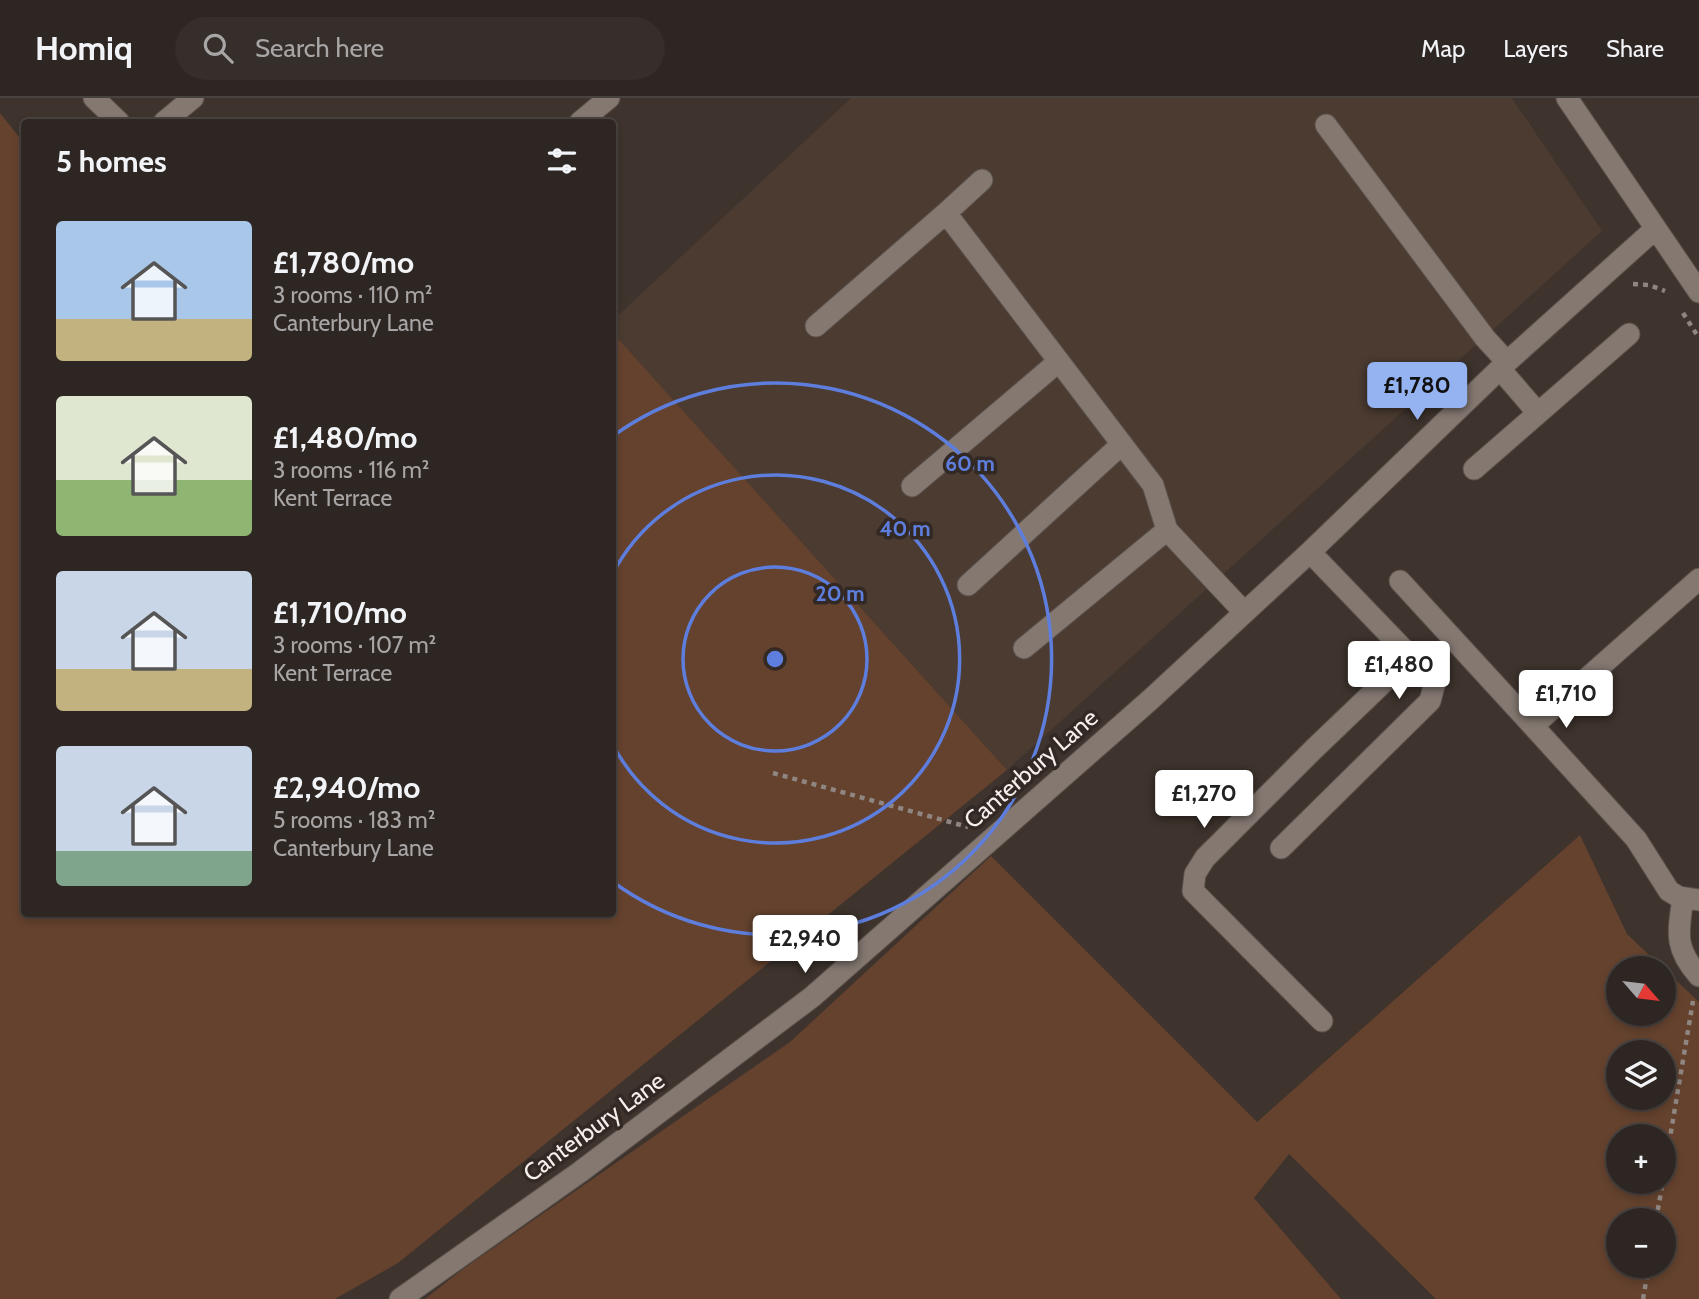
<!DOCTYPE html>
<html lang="en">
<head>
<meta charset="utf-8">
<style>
	body { margin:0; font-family:Cabin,sans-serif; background:#362e2a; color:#f1f3f6; height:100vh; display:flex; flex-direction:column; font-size:26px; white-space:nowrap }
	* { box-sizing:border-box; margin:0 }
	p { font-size:23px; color:#a7a5a5 }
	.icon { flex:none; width:38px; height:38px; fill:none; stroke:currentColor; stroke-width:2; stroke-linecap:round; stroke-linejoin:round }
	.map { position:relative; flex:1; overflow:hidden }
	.drawer { position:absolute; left:21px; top:21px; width:595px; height:798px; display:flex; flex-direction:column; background:#2e2622; border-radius:7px; box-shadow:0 4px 10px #0003,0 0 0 2px #494340 }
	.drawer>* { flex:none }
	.needle { width:46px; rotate:118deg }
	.tools { position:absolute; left:1606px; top:858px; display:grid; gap:14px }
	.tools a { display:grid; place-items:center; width:70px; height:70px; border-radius:50%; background:#2e2622; box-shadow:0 4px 10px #0003,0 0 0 2px #494340; font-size:35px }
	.price { position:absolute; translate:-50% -60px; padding:0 16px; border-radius:7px; background:#fff; color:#222; font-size:23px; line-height:46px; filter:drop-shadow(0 2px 4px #0008) }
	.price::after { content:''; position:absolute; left:50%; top:42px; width:21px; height:16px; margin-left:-10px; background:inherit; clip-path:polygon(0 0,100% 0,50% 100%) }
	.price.on { background:#95b2f1; color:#111 }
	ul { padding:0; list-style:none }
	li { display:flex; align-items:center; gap:21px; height:175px; padding:0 35px }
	li span { display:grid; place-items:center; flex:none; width:196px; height:140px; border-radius:7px; color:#555 }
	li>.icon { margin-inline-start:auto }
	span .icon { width:84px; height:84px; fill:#fffc; stroke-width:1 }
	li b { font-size:30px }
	h2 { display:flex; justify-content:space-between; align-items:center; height:84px; padding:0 35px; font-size:30px }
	header { display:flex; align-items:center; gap:42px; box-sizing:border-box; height:98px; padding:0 35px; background:#2e2622; border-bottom:2px solid #494340 }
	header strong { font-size:33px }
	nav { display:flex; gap:38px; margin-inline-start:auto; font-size:24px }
	.search { width:490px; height:63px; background:#362e2a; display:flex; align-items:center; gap:18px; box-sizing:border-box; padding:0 24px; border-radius:38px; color:#a7a5a5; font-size:26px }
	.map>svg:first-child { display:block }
</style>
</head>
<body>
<header>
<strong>Homiq</strong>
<div class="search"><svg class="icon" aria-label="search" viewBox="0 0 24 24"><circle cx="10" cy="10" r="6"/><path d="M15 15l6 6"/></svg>Search here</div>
<nav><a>Map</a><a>Layers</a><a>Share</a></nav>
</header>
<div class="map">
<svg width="1699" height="1201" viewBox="0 0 1699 1201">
	<rect width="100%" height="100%" fill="#3e332d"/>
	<path fill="#4b3b31" d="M851 0H1512L1602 133 1007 672 613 235 612 223Z"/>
	<path fill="#64422e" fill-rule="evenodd" d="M0 15 24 45V816H612L613 235 1007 672 398 1165 335 1201H0Z
		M1580 737 1627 836 1699 904V1201H1436L1289 1056 1254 1100 1341 1201H425L463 1171 790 944 991 758 1257 1024ZM1619 870H1664V915H1619ZM1619 954H1664V999H1619ZM1619 1038H1664V1083H1619ZM1619 1122H1664V1167H1619Z"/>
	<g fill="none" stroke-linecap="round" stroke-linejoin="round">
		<g stroke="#5b524d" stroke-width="23">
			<path id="minor" d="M94 0 119 24
				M1567 0 1699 194
				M164 24 193 0
				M580 24 609 0
				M1326 27 1485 240 1507 264
				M982 82 946 115 1153 387 1167 432 1244 514
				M816 228 946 115
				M1500 271 1538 315
				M1474 371 1629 236
				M912 388 1058 264
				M1699 481 1533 628 1636 741 1669 793 1679 799 1699 802
				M1400 483 1533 628
				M968 487 1122 346
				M1024 550 1167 432
				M1281 750 1430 603 1435 584 1310 454
				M1683 800C1678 835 1674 850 1699 878
				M1322 923 1193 793 1195 776 1205 760 1315 650 1410 559
				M400 1201 580 1074 812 899 1150 602 1310 454 1507 264 1655 131"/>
		</g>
		<path stroke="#8f8681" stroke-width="4.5" stroke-dasharray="5 5" stroke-linecap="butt" d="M1633 186 1649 187 1665 193
			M1683 215 1699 240
			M773 675 968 729
			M1664 1075 1693 903
			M1656 1122 1663 1083
			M1643 1201 1649 1167"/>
		<use href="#minor" stroke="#847871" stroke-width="21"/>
	</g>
	<g fill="none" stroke="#5e7ede" stroke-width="3.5">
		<circle cx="775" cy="561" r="92"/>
		<path d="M613 475A184 184 0 1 1 613 647"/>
		<path d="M613 338A276 276 0 1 1 613 784"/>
	</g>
	<g text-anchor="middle" stroke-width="7" stroke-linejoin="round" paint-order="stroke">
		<g font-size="24" fill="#f6efeb" stroke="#332924">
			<text transform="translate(1031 671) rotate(-41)" y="8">Canterbury Lane</text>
			<text transform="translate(594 1029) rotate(-36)" y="8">Canterbury Lane</text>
		</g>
	</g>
	<circle cx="775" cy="561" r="10" fill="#5e7ede" stroke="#332924" stroke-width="3.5"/>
	<g font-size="21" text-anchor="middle" font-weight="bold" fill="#5e7ede" stroke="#332924" stroke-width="7" stroke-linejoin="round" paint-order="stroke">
		<text x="970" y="373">60 m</text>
		<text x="905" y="438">40 m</text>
		<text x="840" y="503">20 m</text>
	</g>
</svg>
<div class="tools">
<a><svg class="needle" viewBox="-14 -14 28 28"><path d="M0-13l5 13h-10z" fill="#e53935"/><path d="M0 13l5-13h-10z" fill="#a7a5a5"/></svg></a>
<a><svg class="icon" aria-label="layers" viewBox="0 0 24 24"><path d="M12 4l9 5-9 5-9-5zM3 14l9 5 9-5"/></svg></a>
<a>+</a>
<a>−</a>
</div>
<b class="price on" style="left:1417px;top:324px">£1,780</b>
<b class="price" style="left:1399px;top:603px">£1,480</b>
<b class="price" style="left:1566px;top:632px">£1,710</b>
<b class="price" style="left:1204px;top:732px">£1,270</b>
<b class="price" style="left:805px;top:877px">£2,940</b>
<section class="drawer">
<h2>5 homes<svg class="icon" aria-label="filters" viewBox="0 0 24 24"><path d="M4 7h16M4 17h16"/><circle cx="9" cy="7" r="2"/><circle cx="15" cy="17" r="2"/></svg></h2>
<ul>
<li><span style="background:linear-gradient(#a9c7e8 70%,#c2b280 0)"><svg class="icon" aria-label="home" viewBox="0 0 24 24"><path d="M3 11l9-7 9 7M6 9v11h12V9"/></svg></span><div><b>£1,780/mo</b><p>3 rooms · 110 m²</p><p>Canterbury Lane</p></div></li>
<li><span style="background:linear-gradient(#dfe7d0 60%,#8fb573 0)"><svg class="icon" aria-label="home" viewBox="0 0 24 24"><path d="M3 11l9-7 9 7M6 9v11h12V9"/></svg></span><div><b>£1,480/mo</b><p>3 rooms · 116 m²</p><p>Kent Terrace</p></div></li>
<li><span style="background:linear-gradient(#c9d6e8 70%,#c2b280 0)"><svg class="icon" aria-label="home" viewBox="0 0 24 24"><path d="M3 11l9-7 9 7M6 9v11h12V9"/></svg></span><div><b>£1,710/mo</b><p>3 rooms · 107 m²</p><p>Kent Terrace</p></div></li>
<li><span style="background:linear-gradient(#c9d6e8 75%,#7fa58c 0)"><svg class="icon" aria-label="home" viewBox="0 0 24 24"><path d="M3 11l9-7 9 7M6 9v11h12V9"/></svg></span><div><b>£2,940/mo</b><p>5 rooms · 183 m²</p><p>Canterbury Lane</p></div></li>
</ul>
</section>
</div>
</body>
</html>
